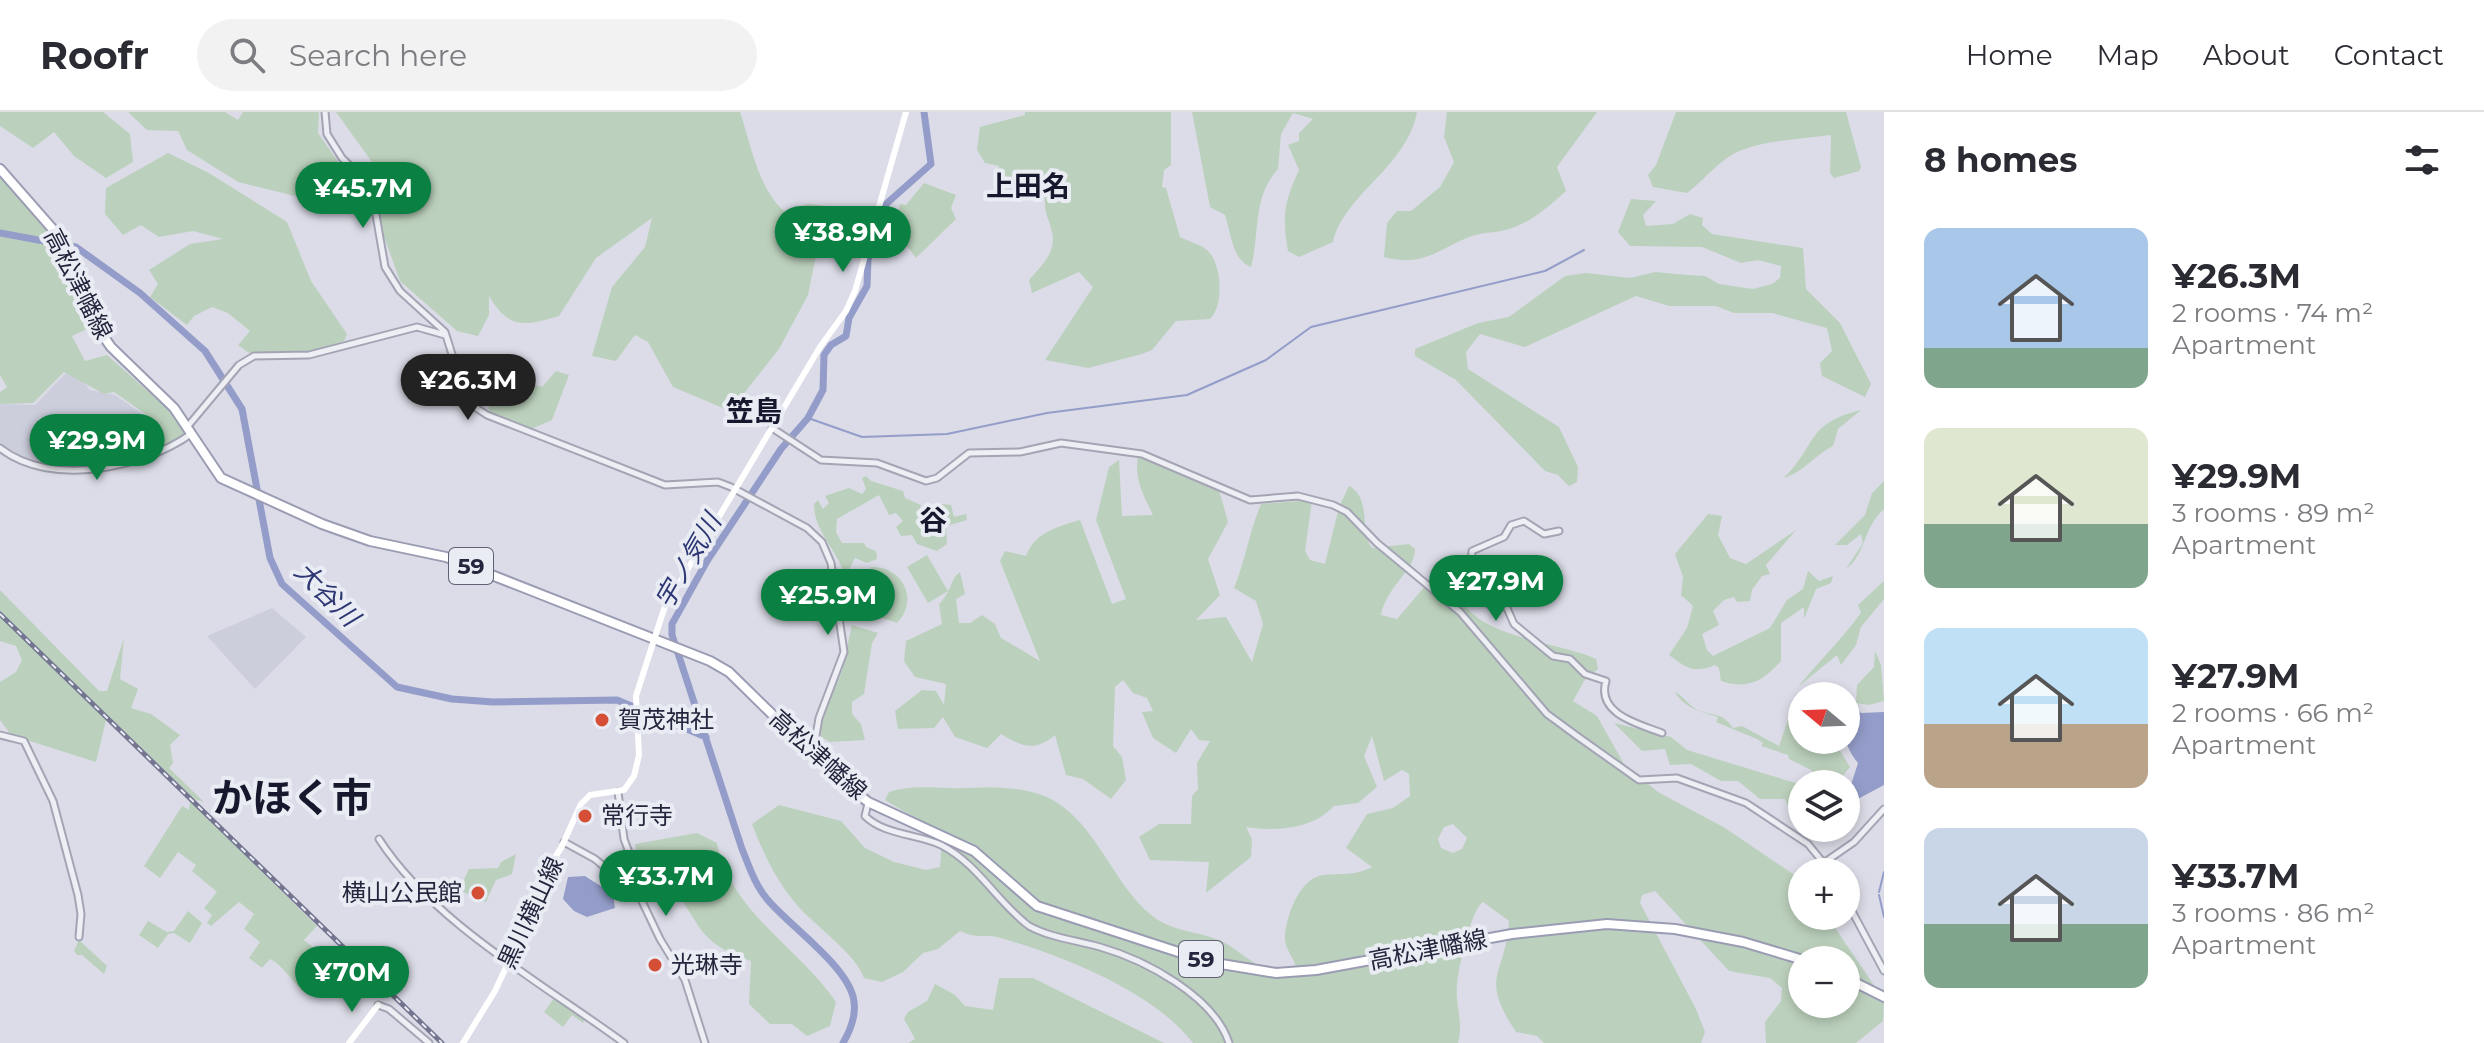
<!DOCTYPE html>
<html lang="en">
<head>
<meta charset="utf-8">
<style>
	body { margin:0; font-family:Montserrat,"Noto Sans JP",sans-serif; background:#f2f2f3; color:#2b2b33; height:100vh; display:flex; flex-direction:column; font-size:30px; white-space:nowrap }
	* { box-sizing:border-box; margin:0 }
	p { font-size:26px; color:#7c7c81 }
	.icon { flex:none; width:44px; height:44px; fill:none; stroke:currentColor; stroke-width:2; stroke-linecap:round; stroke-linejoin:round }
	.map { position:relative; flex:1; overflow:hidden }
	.sheet { display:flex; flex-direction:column; background:#fff; width:600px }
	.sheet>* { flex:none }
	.needle { width:52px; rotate:289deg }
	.fabs { position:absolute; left:1788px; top:570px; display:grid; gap:16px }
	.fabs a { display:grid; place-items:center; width:72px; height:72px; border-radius:50%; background:#fff; box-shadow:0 4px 12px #0003; font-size:40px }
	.price { position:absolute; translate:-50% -68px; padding:0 18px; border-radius:28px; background:#0b8043; color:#fff; font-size:26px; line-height:52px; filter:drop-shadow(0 2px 4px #0008) }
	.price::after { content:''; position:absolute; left:50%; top:48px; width:24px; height:18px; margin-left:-12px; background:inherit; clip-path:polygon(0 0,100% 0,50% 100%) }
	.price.active { background:#222; color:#fff }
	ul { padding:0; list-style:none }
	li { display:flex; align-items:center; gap:24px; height:200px; padding:0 40px }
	li span { display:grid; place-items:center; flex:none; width:224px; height:160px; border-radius:16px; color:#555 }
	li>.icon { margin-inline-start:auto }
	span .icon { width:96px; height:96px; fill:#fffc; stroke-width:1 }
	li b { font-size:34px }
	h2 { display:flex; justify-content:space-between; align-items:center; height:96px; padding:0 40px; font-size:34px }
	header { display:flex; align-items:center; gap:48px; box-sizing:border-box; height:112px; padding:0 40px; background:#fff; border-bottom:2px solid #e1e1e2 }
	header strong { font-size:38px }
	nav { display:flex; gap:44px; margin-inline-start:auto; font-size:28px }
	.search { width:560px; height:72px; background:#f2f2f3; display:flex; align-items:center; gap:20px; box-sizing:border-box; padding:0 28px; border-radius:44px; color:#7c7c81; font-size:30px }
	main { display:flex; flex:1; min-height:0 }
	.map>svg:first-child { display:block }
</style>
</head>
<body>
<header>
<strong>Roofr</strong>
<div class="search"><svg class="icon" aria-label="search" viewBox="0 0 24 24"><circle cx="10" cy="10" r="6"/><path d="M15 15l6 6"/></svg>Search here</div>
<nav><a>Home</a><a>Map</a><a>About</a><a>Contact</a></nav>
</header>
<main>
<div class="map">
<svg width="1884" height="931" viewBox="0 0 1884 931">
	<rect width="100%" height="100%" fill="#dbdce7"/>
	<path fill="#cdcedc" d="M66 261 81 268 90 278 115 283 151 308 145 319 112 338 52 352 20 345 0 332V292L35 293Z
		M272 496 306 525 255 577 207 524Z"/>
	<path fill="#bcd1bd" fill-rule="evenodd" d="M0 0H103L130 22 133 50 106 66 74 44 54 20 33 36 0 14Z
		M128 0H225L238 8 243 0H319L318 21 355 74 312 88 238 70 187 38 178 19 147 18Z
		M336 0H740C751 33 758 76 784 99L808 92 826 94 808 183 779 237 730 299 673 275 648 230 635 223 616 249 592 244 612 175 645 135 652 106 596 146 559 204C525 214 509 218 489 184V203L478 224 457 219 400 169 370 85 372 50Z
		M1025 0H1171V53L1164 58 1162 75 1166 76 1180 125C1188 129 1203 133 1209 140 1222 155 1224 193 1210 207L1176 209 1152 238 1142 242 1088 256 1045 248 1093 175 1079 160 1032 181 1029 168C1041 154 1057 140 1052 120 1049 107 1044 101 1045 87L999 60V54L985 51 977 38 980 15 1025 3Z
		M1192 0H1417C1407 55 1344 82 1333 130L1299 145 1288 139C1282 103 1284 91 1299 58L1288 33 1299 29V21L1313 7 1293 1 1281 22 1278 57C1252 85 1260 122 1251 155 1232 148 1231 121 1225 103L1210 95Z
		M1447 0H1597L1557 55 1566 79C1548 95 1532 110 1509 117 1497 121 1484 120 1472 124 1439 136 1424 156 1384 145L1387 111 1397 99H1411L1440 75 1454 50 1444 25Z
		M1676 0H1846L1861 55 1859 59 1834 66 1830 61 1831 23C1803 27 1768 28 1742 38 1719 47 1706 67 1687 81L1653 75 1648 63 1656 53Z
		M168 41 209 61 287 110 311 169 347 222 344 229 314 239 249 241 238 233 250 219 228 201 212 195 194 204 187 213 150 185 158 172 149 158 190 132 223 127 193 119 159 125 141 113 123 123 105 102 106 76Z
		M0 64 52 122 68 150 91 215 72 224 85 249 107 243 169 298 186 322 164 336 154 308 114 280 104 282 64 260 33 291 0 292V280L7 275 0 263Z
		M924 71 956 83 951 96 956 107 916 146 895 118 900 92 906 93Z
		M1631 87 1656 89 1643 103 1646 114 1673 112 1690 102 1703 106 1702 113 1712 122 1803 136 1806 177 1840 211 1871 272 1865 285 1822 264 1820 251 1832 239 1827 216 1772 201H1734L1716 194H1669L1636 184 1525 235 1480 222 1466 240 1468 257 1559 315 1578 355 1577 370 1569 374 1558 363 1545 359 1456 268 1415 244V237L1478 211 1509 205 1565 164 1586 161 1630 166 1655 160 1687 163 1705 164 1719 172 1753 177 1772 172 1780 166 1781 154 1758 148 1741 151 1702 135 1630 134 1618 120Z
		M556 259 569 263 552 308 531 317 489 299 487 277 502 263 542 275Z
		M1861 298 1838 317 1833 334C1812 345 1808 357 1784 366 1818 332 1805 312 1861 298Z
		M1138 344 1219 378 1228 410 1208 447 1220 483 1196 508 1226 505 1252 550 1263 512 1256 489 1234 476C1246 447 1249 420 1261 392L1312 388 1305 439 1310 448 1325 452 1339 395 1349 374C1372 386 1359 419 1372 436L1409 432 1415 437C1416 457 1386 475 1381 503L1397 507 1426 473 1441 468 1459 481C1472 526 1558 529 1596 547L1598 557 1584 569 1573 589 1597 604 1624 652 1658 680 1725 716 1802 768V804H1827L1884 888 1883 909 1856 931H1766L1765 910 1781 889 1782 876 1770 866 1729 859 1655 779 1642 783 1640 791 1696 897 1705 920 1701 931H1544L1537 924 1516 920C1478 863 1506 864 1509 809L1483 790C1471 797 1458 858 1457 874 1455 893 1464 912 1458 931H1193C1153 879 1063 844 1001 826 984 821 979 828 960 819L938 837 923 841 903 860 882 870 864 866C856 842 816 815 797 793 776 768 764 743 752 712L779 693 841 709 865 736 894 750 926 758 940 755 942 728 917 707 885 688 889 680C914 672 939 677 967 676 1051 672 1070 689 1114 758 1126 777 1139 795 1158 808 1179 821 1206 820 1227 832 1249 846 1270 867 1297 864 1299 849 1283 839 1285 823 1287 802 1300 766 1323 763 1341 761 1356 764 1372 755L1346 736 1367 702 1393 696 1410 684 1409 662 1402 658 1384 669 1372 624 1364 644 1377 675 1358 691 1334 694C1313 717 1275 720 1246 715L1252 727 1251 745 1206 781 1209 750 1150 748 1139 725 1159 712H1191L1192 684 1198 677 1197 651 1210 629 1199 628 1191 617 1176 641 1153 626 1142 600 1153 599 1147 586 1133 581 1123 568 1115 575 1113 634 1122 645 1126 668 1111 687 1083 667 1066 663 1055 623C1035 640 1022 635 1001 622L987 636 955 625 943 605 934 616 898 617 895 599 922 578 936 579 944 593 946 572 915 565 904 549 906 529 942 512 939 492C951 481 950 467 960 460L965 482 956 487 959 511H970L982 503 995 512 1001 526 1040 549 1000 449 1005 439 1026 444C1035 420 1057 415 1080 408L1112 492 1126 487 1096 408 1109 355 1119 348 1122 404 1153 403C1143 383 1134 366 1138 344ZM1453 712 1467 726 1462 737 1453 741 1441 736 1438 727 1444 715ZM1802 848H1846V892H1802Z
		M866 364 871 369 903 379 905 386 921 393 917 405 921 407 942 392 951 393 954 405 966 402 967 408 946 414 947 432 937 439 917 432 912 423 901 424 896 415 903 409 896 401 889 403 879 383 837 407 836 420 842 431H864L866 435 876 439 877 447 867 451 855 446 845 465C839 439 814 421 814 392L818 388 823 397 829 391 825 384 849 376 862 382 866 377 862 366Z
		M1884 369V397C1862 417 1867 441 1846 457L1863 431 1861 422 1847 433H1835L1865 403 1872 381Z
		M1708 402 1722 404 1718 423 1730 446 1746 452 1796 418 1766 453 1770 462 1762 464 1752 478 1750 489 1737 490 1734 485 1724 488 1713 499 1719 513 1702 522 1707 538 1713 544 1770 516 1787 488 1803 477 1808 459 1819 469 1833 464 1831 471 1816 477 1804 507V495L1781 511V549C1763 569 1749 578 1721 569L1719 556 1715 553C1694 562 1686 556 1669 543L1687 516 1693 494 1681 483 1683 465 1675 442Z
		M927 443 948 479 928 491 907 455Z
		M871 455C902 454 920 487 897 511L857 497Z
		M1884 469V487L1861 515 1856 533 1841 553 1837 543 1798 575C1819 549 1841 528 1861 501L1858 493Z
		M0 478 99 579H107L124 526 120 567 138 577 131 596 151 602 180 623 170 633 173 651 169 656 204 690 194 687 0 499Z
		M0 505 106 608 96 650 11 623 0 608V570L16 560 22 548 16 534 0 529Z
		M852 513 878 521 872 531 864 582 852 590V602L861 612 865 628 830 630 821 625 822 606 842 559Z
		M1875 539 1881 553 1884 589 1869 593 1856 591 1857 573 1874 555Z
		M1675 580C1684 584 1689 595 1700 599 1715 604 1723 601 1733 616L1742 614 1779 634 1791 599 1797 606 1805 635 1817 640 1837 634 1850 655 1842 665 1836 663 1831 672H1821L1811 658 1789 647 1788 643 1761 634 1763 631 1757 627 1716 610 1718 605C1700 599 1685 597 1675 580Z
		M1614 611 1671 625 1687 638 1802 673V716H1810L1811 728 1797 718 1785 687H1760L1738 669H1721L1691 652 1670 653 1665 637 1642 639Z
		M190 689 317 814 304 828 331 850 305 881C293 871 283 853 270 847L262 856 249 846 260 830 244 817 254 802 239 790 211 814 207 811 212 803 204 796 217 780 192 759 196 753 178 740 160 766 144 754 182 694 189 698Z
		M697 721 717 731C730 800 800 836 836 890L830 914 807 924 792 912H770L749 892 751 849C703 832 703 820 677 780 674 774 667 774 662 770 653 762 647 751 637 743L635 732Z
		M516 742 512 762 496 768 486 790 459 778 469 757 498 756 501 750Z
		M188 799 202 811 190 831 174 821 168 822 158 836 139 823 148 809 167 820 174 819Z
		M79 828 107 854 104 862 82 843H77L74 839Z
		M999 866H1033L1164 931H908L915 927 904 907 908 900 927 889 935 872 955 883 965 894 993 898Z
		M555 885 585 906 583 911 572 903 563 915 544 900Z"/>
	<path fill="#949dc9" d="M1853 590 1861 601 1884 600V673L1856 688 1848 682 1858 651C1841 631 1843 614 1853 590Z
		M585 764 613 782 615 796 587 805 574 799 563 787 568 765Z"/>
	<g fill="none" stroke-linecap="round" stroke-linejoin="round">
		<path stroke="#949dc9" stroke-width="2" d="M808 306 862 325 947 322 1047 301 1187 283 1266 248 1311 215 1545 159 1584 138
			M1879 780 1884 760
			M1879 783 1884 805"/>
		<path stroke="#949dc9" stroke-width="7" d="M0 121 76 135 140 181 205 239 242 297 270 446 282 472 397 575 452 587 493 590 617 588 706 625
			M843 931C850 919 856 904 854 890 851 856 788 813 767 787 755 773 749 754 742 737L672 523V512L707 449 781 337 808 306 823 278 824 243 831 233 846 224 849 206 867 174 868 147 882 112 886 92 931 52 924 0"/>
		<g stroke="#a4a5b4" stroke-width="9">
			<path id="tertiary" d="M325 0 327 22 342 46 371 74 385 155 400 179 445 220 467 290 487 303 665 373 718 370 731 375 807 416 822 430 831 451 844 540 819 606 813 641
				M188 314 239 253 254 244 309 243 417 215 445 223
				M772 316 821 348 877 351 926 369 937 366 969 341 1020 340 1061 331 1142 342 1250 388 1298 384 1333 393 1347 400 1377 431 1460 500 1547 602 1577 624 1639 668 1677 666 1746 691 1808 732 1831 760
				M0 336C51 376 143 356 191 322
				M1559 419 1544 422 1524 409 1511 413 1504 425 1472 439 1469 477 1494 496 1506 494 1514 512 1553 544 1570 547 1585 562 1606 569C1596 602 1639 612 1662 621
				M0 623 24 629 53 689 78 783 81 802 79 825
				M618 680 624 727 641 773 640 785
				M868 691 865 704C884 723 918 722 941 733 978 752 997 790 1029 814 1051 826 1076 828 1100 835 1145 848 1214 884 1229 931
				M379 727C432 810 545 873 624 931
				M564 730 595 747 640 785 660 827 685 868 705 931
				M1825 750 1854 730 1884 697
				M1846 788 1884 859
				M378 893 389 897 429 931"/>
		</g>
		<g stroke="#9a9cb3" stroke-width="12">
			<path id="primary" d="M0 57 57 122 94 211 111 235 174 296 221 366 322 412 370 429 446 445 710 549 729 560 828 657 868 690 974 739 1037 794 1209 850 1276 861 1316 858 1512 822 1607 812 1675 817 1743 830 1803 848
				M1846 866 1884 885"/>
		</g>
		<use href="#tertiary" stroke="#eeeef5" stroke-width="5"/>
		<path stroke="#fff" stroke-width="6" d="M349 931 378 893
			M463 931 495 879 537 789 544 762 561 736 581 692 590 683 624 678 634 664 639 643 636 584 664 497 820 235 846 199 855 179 906 0"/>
		<use href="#primary" stroke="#fff" stroke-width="8"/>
		<g stroke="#747691" stroke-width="5">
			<path id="rail" d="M0 502 442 931"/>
		</g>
		<use href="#rail" stroke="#eaecf4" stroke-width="2" stroke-dasharray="6" stroke-linecap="butt"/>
	</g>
	<g fill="#d54f37" stroke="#eaecf4" stroke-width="3">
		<circle cx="602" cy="608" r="8"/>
		<circle cx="585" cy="704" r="8"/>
		<circle cx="478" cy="781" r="8"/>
		<circle cx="655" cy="853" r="8"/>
	</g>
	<g text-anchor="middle" stroke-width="8" stroke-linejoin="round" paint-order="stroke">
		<g fill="#eaecf4" stroke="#606174" stroke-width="2">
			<rect x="449" y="436" width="44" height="36" rx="6"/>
			<rect x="1179" y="829" width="44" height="36" rx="6"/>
		</g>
		<g font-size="22" font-weight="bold" fill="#25263d">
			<text x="471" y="462">59</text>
			<text x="1201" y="855">59</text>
		</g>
		<g font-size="24" fill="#25263d" stroke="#eaecf4">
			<text transform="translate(78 172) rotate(63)" y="8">高松津幡線</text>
			<text transform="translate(818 643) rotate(42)" y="8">高松津幡線</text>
			<text transform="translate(531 801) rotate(-65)" y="8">黒川横山線</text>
			<text transform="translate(1428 838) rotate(-11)" y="8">高松津幡線</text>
		</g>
		<g font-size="24" fill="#25263d" stroke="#eaecf4" text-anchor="start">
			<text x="618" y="616">賀茂神社</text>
			<text x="601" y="712">常行寺</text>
			<text x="462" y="789" text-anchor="end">横山公民館</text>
			<text x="671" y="861">光琳寺</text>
		</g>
		<g font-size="26" font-style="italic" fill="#2d3773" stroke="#eaecf4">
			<text transform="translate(688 449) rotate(-60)" y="9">宇ノ気川</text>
			<text transform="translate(327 482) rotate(45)" y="9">大谷川</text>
		</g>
		<g font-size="28" font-weight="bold" fill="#17182e" stroke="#eaecf4">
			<text x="1028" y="84">上田名</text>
			<text x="754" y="309">笠島</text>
			<text x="933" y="418">谷</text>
		</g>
		<g font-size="40" font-weight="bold" fill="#17182e" stroke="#eaecf4">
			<text x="292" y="700">かほく市</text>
		</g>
	</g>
</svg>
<div class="fabs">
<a><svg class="needle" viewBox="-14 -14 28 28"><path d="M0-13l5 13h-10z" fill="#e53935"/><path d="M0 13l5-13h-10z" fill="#7c7c81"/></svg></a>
<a><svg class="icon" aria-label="layers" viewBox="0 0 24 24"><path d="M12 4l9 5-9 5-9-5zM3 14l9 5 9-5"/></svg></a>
<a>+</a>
<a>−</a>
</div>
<b class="price" style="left:363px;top:118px">¥45.7M</b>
<b class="price" style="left:843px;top:162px">¥38.9M</b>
<b class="price active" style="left:468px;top:310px">¥26.3M</b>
<b class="price" style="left:97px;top:370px">¥29.9M</b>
<b class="price" style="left:1496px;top:511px">¥27.9M</b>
<b class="price" style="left:828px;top:525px">¥25.9M</b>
<b class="price" style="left:666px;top:806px">¥33.7M</b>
<b class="price" style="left:352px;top:902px">¥70M</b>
</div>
<section class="sheet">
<h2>8 homes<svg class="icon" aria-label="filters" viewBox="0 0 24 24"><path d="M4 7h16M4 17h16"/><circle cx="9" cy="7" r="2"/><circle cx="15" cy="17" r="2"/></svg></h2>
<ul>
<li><span style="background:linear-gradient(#a9c7e8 75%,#7fa58c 0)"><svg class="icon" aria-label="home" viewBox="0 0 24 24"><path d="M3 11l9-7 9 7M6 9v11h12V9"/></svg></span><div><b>¥26.3M</b><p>2 rooms · 74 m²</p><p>Apartment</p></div></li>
<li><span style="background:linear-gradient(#dfe7d0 60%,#7fa58c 0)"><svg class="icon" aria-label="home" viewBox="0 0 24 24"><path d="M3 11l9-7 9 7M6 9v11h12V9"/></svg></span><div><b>¥29.9M</b><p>3 rooms · 89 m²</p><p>Apartment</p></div></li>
<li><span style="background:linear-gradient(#bfe0f5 60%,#b9a48a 0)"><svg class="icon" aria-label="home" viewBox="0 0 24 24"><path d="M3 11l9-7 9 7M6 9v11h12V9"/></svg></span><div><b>¥27.9M</b><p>2 rooms · 66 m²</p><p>Apartment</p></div></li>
<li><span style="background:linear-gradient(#c9d6e8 60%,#7fa58c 0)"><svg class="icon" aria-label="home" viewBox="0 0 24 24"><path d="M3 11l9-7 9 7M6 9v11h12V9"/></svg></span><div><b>¥33.7M</b><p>3 rooms · 86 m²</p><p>Apartment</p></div></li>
</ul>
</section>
</main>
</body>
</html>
